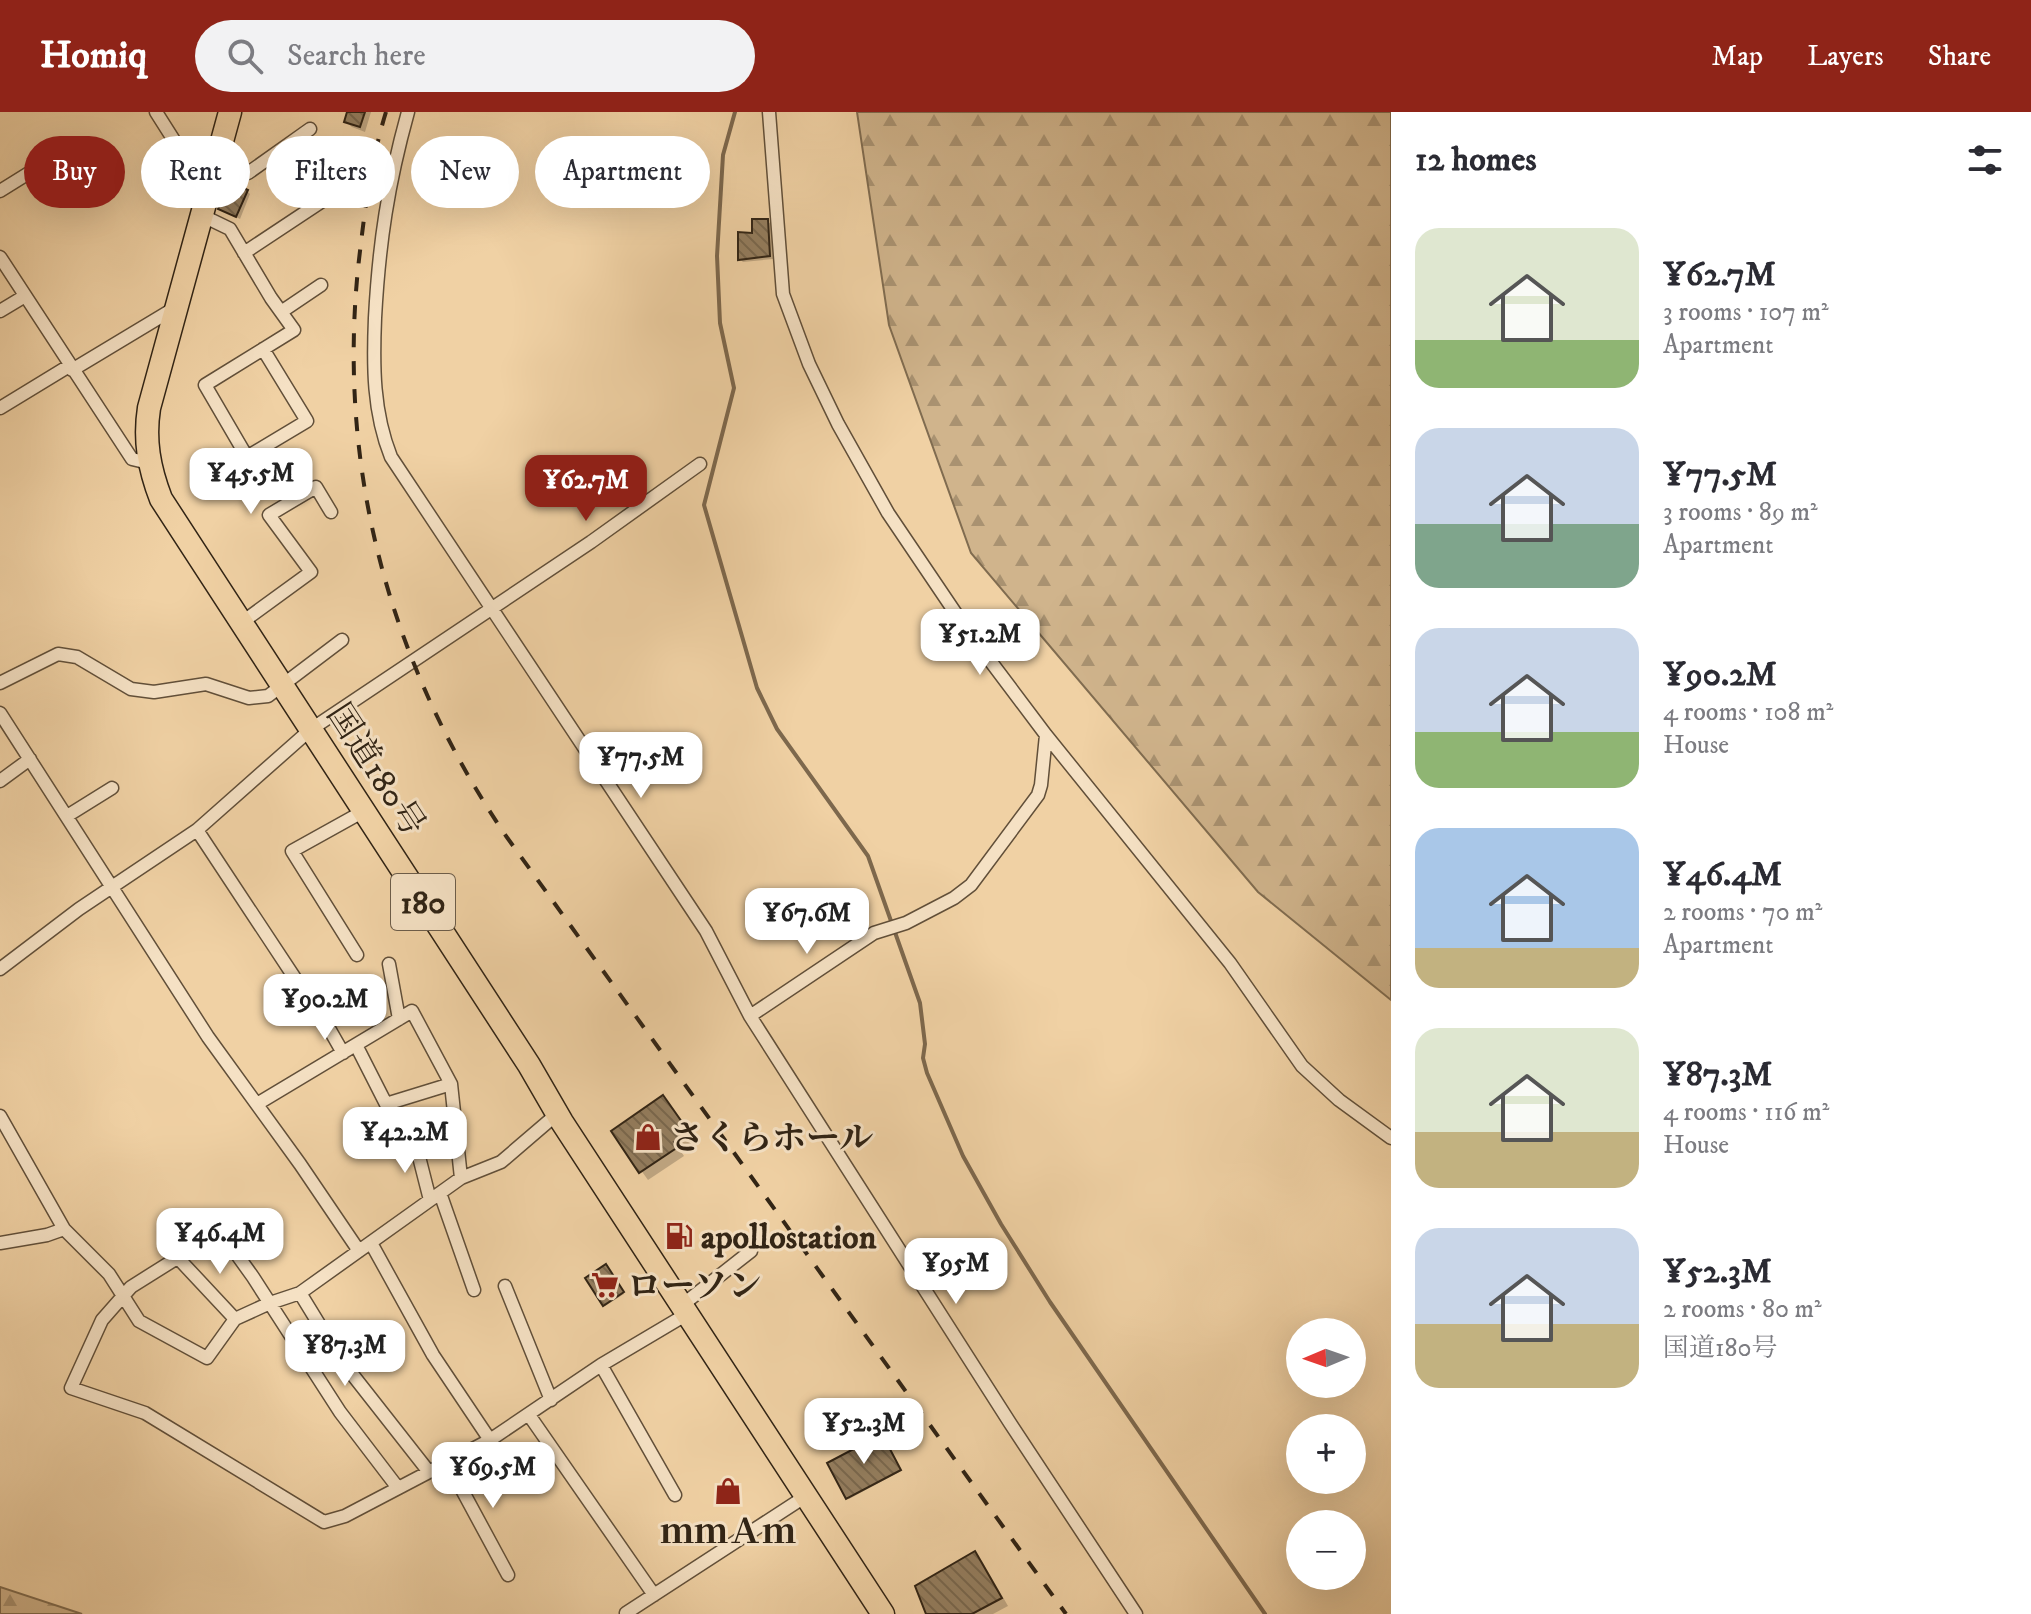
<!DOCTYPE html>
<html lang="en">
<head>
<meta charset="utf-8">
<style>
	body { margin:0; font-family:"IM FELL DW Pica","Noto Serif JP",serif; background:#f2f2f3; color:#2b2b33; height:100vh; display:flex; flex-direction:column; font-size:30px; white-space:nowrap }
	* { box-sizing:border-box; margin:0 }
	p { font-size:26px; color:#7c7c81 }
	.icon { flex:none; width:44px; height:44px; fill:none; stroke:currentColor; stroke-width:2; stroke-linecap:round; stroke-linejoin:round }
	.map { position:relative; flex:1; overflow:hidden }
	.panel { display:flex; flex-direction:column; background:#fff; width:640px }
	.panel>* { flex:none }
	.guide { position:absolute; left:24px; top:24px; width:760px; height:72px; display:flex; gap:16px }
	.needle { width:52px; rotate:268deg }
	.fabs { position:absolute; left:1286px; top:1206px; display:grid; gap:16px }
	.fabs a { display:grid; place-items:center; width:80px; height:80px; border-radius:50%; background:#fff; box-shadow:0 8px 32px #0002; font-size:40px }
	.price { position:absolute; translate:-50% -68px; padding:0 18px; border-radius:16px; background:#fff; color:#222; font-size:26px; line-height:52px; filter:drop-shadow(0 2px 4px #0008) }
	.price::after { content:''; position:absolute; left:50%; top:48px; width:24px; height:18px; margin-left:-12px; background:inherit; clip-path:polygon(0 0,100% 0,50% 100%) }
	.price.selected { background:#8f2418; color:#fff }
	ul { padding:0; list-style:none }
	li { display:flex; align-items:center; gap:24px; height:200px; padding:0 24px }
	li span { display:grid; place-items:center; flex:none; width:224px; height:160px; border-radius:24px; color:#555 }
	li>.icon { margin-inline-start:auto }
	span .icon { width:96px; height:96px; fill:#fffc; stroke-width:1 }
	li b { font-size:34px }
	h2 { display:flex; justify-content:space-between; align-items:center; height:96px; padding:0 24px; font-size:34px }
	.pill { padding:0 28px; border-radius:36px; background:#fff; box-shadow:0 8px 32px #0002; font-size:28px; line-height:72px }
	.pill.selected { background:#8f2418; color:#fff }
	header { display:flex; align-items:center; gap:48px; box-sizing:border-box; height:112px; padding:0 40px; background:#8f2418; color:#fff }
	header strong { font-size:38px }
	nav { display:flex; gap:44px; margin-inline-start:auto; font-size:28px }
	.search { width:560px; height:72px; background:#f2f2f3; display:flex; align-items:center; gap:20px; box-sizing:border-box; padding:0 28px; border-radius:44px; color:#7c7c81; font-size:30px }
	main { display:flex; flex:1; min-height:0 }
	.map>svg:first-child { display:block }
</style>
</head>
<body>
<header>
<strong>Homiq</strong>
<div class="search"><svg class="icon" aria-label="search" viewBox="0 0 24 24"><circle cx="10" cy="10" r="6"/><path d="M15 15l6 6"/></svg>Search here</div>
<nav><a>Map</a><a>Layers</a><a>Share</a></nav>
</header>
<main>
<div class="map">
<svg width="1391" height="1502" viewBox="0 0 1391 1502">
	<defs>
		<pattern id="forest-firs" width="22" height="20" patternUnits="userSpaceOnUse" patternTransform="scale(2)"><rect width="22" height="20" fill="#d0b48c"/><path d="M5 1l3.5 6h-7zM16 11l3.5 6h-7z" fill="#a99271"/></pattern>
		<pattern id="building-back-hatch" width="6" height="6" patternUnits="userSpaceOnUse" patternTransform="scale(2)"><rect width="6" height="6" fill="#947e5f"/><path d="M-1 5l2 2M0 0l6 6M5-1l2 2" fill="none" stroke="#79674d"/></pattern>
	</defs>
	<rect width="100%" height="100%" fill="#f0d1a4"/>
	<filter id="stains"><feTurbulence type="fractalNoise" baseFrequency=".0025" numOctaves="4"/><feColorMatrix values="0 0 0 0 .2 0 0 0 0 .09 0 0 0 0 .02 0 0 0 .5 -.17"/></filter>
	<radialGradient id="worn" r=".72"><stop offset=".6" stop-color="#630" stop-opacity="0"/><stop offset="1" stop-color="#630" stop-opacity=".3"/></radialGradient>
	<path fill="url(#forest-firs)" stroke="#806c50" stroke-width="2" d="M857 0H1391V888L1258 780 971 441 889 213Z
		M0 1475 82 1502H0Z"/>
	<path fill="#0003" d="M349 0H371L365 20 352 15 346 10Z
		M247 79 250 82 240 107 224 99Z
		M767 109 771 112 773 147 743 150 740 147 754 123Z
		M663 986 695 1029 680 1038 684 1044 648 1068 613 1019Z
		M606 1155 624 1182 605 1194 588 1167Z
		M882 1324 901 1359 849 1387 848 1386Z
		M974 1442 982 1449 1008 1494 993 1502H928Z"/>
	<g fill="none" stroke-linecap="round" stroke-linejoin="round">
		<path stroke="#7d684d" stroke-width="4" d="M735 0 723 43 717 144 720 211 734 276 704 393 757 576 777 617 868 744 920 891 925 932 923 946 927 961 963 1044 1001 1112 1050 1190 1265 1502"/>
	</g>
	<path fill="url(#building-back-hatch)" stroke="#312415" stroke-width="2" d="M347 0H365L360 15 344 10Z
		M229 69 248 78 236 105 218 97Z
		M752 107H768L770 144 738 148V120L752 121Z
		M663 983 689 1020 674 1030 678 1035 639 1061 611 1019Z
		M606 1152 624 1180 603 1194 585 1166Z
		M882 1322 901 1358 846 1387 827 1351Z
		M975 1439 1002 1486 972 1502H926L915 1474Z"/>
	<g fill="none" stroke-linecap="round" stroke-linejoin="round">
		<g stroke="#614f39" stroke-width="15">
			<path id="street" d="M156 0 182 41 200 33 221 31
				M408 0C388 72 379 131 375 206 373 254 373 300 391 345L706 819 750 904 1010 1311 1136 1502
				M769 0 783 182 809 252 838 312 888 401 967 518 1046 623 1230 851 1302 954 1339 988 1391 1026
				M216 50 248 61 310 17
				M0 79 61 41
				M201 103 230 117 271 186 294 218 205 273 247 345 307 309 263 237
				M244 141 348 72
				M0 145 132 347 149 351
				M0 199 25 184
				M281 200 321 173
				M72 258 175 196
				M0 296 69 254
				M241 511 311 460 269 403 316 375 331 400
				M0 571 58 542 77 545 131 577 154 580 206 572 249 586 268 584 342 528
				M0 601 208 925 300 1052 359 1139
				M0 669 30 647
				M67 704 112 676
				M197 718 310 889
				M357 843 292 739 364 699
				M389 852 399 907
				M0 857 79 797 197 718 310 618 591 430 700 352
				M319 899 343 941
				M750 904 874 821 906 811 954 786 971 773 1038 683 1041 673 1046 623
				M356 933 386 992 451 972
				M257 992 412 899 451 972 461 1066
				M0 1004 64 1117 109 1162 139 1209 207 1246 235 1207 270 1191 300 1181 461 1066 501 1050 557 1002
				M415 1029 430 1088
				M440 1081 474 1178
				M0 1131 47 1123 64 1117
				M371 1131 433 1243 490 1328
				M178 1146 235 1207
				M505 1174 551 1288
				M300 1181 341 1248 429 1360
				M681 1194 751 1139
				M601 1253 675 1383
				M529 1303 654 1483
				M447 1350 508 1463
				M398 1376 340 1300 253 1165 220 1119 131 1175 102 1208 71 1276 145 1301 324 1410 345 1404 490 1328 601 1253 687 1202
				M626 1501 806 1384"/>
		</g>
		<g stroke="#312415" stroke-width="25">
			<path id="highway" d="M230 0 149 296C144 328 149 356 161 387L529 953 562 1010 883 1502"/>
		</g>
		<use href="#street" stroke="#f5e1c4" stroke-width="12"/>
		<use href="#highway" stroke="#f0d1a4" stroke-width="22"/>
		<path stroke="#312415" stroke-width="4" stroke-dasharray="14 14" stroke-linecap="butt" d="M386 0C373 42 366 87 361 131 333 344 386 547 506 724L1066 1502"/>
	</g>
	<defs>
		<g id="shop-bare" transform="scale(2.16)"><path d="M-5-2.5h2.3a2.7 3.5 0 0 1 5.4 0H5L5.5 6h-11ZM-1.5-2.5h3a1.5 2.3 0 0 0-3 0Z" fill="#8f2418" stroke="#f5e1c4" stroke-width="2.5" paint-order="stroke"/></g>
		<g id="fuel-bare" transform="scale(2.16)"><path d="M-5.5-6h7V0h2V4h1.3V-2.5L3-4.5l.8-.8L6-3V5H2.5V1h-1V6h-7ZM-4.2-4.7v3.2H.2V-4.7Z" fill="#8f2418" stroke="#f5e1c4" stroke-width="2.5" paint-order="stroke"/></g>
		<g id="supermarket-bare" transform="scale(2.16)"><path d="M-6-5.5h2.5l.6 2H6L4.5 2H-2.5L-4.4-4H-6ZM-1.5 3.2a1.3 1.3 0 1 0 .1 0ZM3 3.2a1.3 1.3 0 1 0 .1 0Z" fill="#8f2418" stroke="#f5e1c4" stroke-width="2.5" paint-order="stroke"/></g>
	</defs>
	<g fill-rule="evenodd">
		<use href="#shop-bare" x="648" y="1025"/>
		<use href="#fuel-bare" x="679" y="1124"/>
		<use href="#supermarket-bare" x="605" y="1173"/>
		<use href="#shop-bare" x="728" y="1379"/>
	</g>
	<g text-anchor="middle" stroke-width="6" stroke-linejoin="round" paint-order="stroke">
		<rect fill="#f5e1c4" stroke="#6c5d4a" stroke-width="2" x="391" y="762" width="64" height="56" rx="6"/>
		<g font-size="32" font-weight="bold" fill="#312415">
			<text x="423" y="801">180</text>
		</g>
		<g font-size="34" fill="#312415" stroke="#f5e1c4">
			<text transform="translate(377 657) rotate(57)" y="12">国道180号</text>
		</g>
		<g font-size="34" font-weight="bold" fill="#312415" stroke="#f5e1c4" text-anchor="start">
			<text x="670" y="1037">さくらホール</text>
			<text x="701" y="1136">apollostation</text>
			<text x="627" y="1185">ローソン</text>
			<text x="728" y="1431" text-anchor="middle">ｍｍＡｍ</text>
		</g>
	</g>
	<rect width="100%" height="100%" filter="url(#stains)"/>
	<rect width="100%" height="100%" fill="url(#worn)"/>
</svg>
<div class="fabs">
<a><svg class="needle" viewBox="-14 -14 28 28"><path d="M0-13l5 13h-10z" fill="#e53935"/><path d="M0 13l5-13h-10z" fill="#7c7c81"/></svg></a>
<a>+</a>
<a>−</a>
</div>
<b class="price" style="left:251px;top:404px">¥45.5M</b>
<b class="price selected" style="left:586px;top:411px">¥62.7M</b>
<b class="price" style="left:980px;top:565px">¥51.2M</b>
<b class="price" style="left:641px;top:688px">¥77.5M</b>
<b class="price" style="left:807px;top:844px">¥67.6M</b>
<b class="price" style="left:325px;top:930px">¥90.2M</b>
<b class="price" style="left:405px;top:1063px">¥42.2M</b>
<b class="price" style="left:220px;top:1164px">¥46.4M</b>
<b class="price" style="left:956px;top:1194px">¥95M</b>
<b class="price" style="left:345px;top:1276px">¥87.3M</b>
<b class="price" style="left:864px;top:1354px">¥52.3M</b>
<b class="price" style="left:493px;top:1398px">¥69.5M</b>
<div class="guide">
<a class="pill selected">Buy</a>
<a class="pill">Rent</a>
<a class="pill">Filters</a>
<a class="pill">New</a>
<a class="pill">Apartment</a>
</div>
</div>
<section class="panel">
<h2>12 homes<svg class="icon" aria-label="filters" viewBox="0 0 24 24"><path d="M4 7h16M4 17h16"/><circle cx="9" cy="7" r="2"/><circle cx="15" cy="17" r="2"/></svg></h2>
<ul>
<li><span style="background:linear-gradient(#dfe7d0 70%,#8fb573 0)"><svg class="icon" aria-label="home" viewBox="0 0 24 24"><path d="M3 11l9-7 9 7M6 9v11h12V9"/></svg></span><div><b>¥62.7M</b><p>3 rooms · 107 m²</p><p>Apartment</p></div></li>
<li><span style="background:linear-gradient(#c9d6e8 60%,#7fa58c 0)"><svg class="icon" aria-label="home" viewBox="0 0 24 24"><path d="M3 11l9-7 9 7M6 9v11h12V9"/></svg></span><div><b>¥77.5M</b><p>3 rooms · 89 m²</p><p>Apartment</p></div></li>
<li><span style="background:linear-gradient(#c9d6e8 65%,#8fb573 0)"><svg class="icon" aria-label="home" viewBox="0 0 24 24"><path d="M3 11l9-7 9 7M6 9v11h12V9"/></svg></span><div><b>¥90.2M</b><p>4 rooms · 108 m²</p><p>House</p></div></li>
<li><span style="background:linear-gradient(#a9c7e8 75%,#c2b280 0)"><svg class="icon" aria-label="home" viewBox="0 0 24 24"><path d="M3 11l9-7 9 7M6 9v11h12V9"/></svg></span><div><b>¥46.4M</b><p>2 rooms · 70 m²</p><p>Apartment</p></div></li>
<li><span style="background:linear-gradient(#dfe7d0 65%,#c2b280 0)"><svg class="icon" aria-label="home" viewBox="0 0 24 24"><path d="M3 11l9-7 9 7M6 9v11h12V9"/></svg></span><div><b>¥87.3M</b><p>4 rooms · 116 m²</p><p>House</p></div></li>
<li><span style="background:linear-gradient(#c9d6e8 60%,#c2b280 0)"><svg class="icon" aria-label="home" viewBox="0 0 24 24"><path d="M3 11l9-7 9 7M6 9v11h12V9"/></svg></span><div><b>¥52.3M</b><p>2 rooms · 80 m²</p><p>国道180号</p></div></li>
</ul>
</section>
</main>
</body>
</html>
